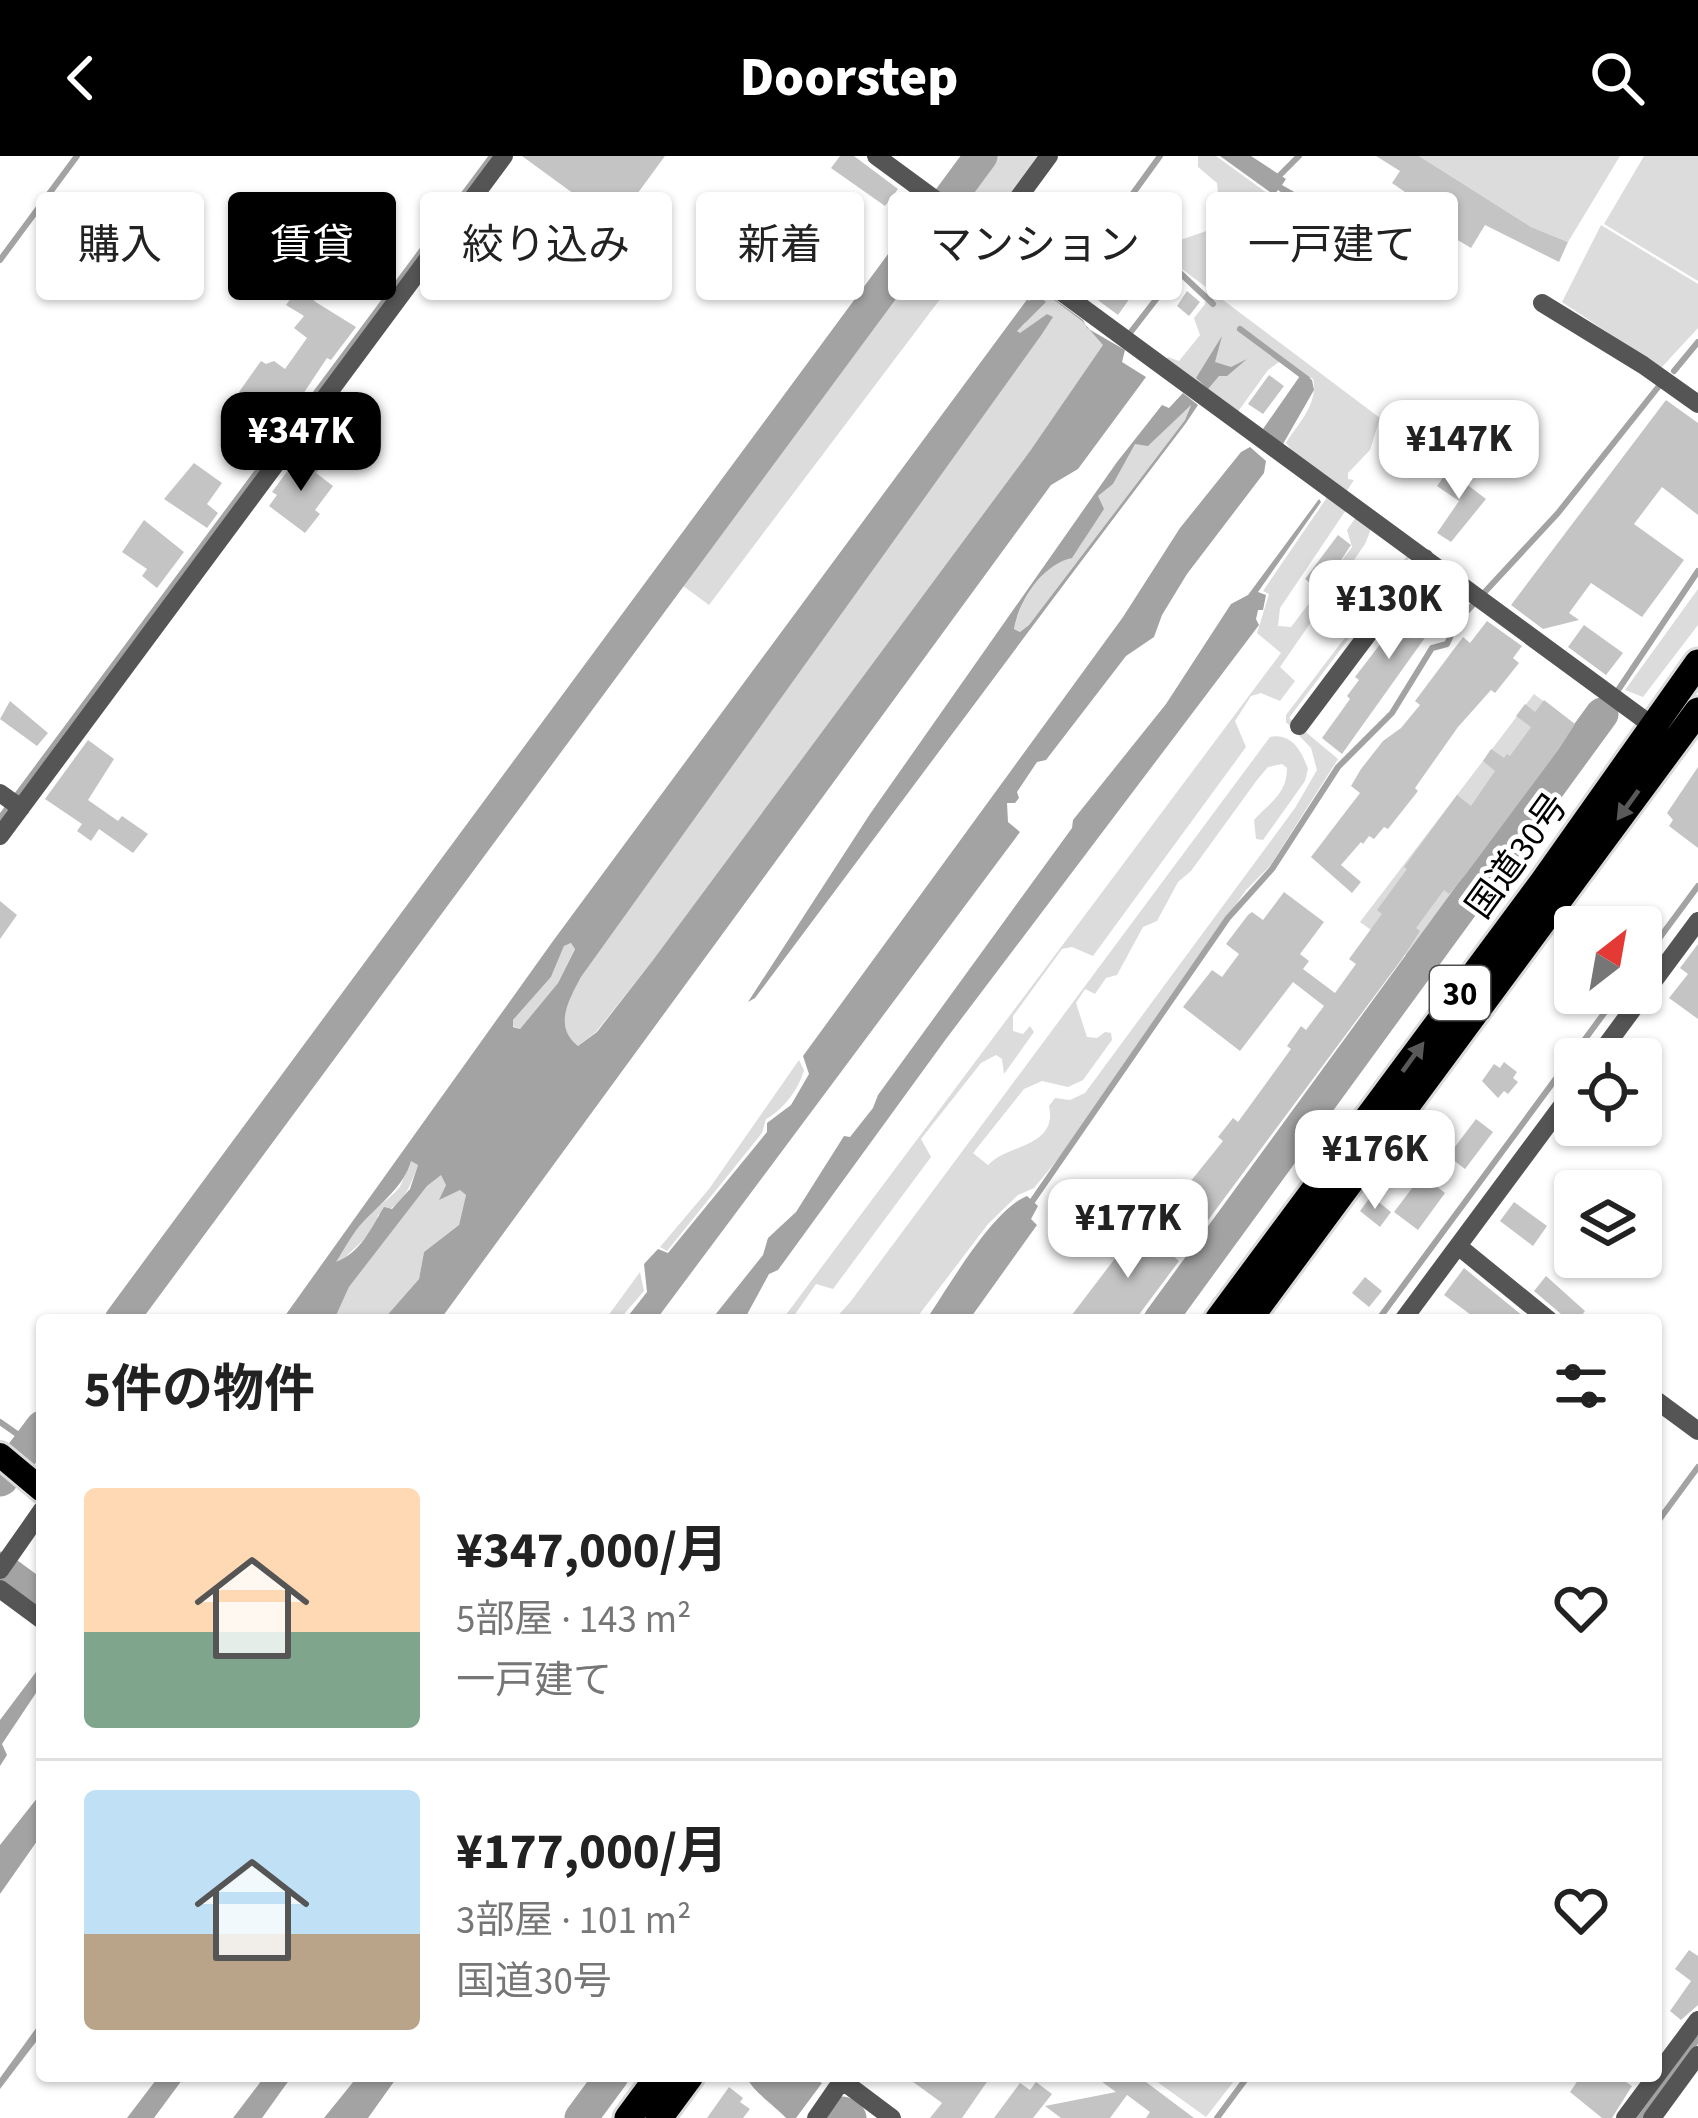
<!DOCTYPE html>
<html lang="ja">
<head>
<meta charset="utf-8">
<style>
	body { margin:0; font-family:"Source Sans 3","Noto Sans JP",sans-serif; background:#f6f6f6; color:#222; height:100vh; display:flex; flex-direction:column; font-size:45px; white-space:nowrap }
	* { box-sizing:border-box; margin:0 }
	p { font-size:39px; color:#767676 }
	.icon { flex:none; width:66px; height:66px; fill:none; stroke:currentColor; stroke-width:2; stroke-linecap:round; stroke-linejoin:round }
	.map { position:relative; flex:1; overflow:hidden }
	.side { position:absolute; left:36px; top:1158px; width:1626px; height:768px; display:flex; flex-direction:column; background:#fff; border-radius:12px; box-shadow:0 3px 9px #0004 }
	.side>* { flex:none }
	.top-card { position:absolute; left:36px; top:36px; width:1626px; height:108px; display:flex; gap:24px }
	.needle { width:78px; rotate:31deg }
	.buttons { position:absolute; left:1554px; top:750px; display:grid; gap:24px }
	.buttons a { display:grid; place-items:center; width:108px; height:108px; border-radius:12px; background:#fff; box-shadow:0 3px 9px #0004; font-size:60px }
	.price { position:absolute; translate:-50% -102px; padding:0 27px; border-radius:24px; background:#fff; color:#222; font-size:39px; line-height:78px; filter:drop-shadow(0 3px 6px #0008) }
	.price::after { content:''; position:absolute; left:50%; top:72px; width:36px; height:27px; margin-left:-18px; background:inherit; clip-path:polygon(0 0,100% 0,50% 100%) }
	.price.active { background:#000; color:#fff }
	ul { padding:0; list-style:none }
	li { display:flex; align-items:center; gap:36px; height:300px; padding:0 48px }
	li+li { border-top:3px solid #e0e0e0 }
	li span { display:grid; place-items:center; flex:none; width:336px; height:240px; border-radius:12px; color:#555 }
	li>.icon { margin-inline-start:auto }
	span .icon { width:144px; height:144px; fill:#fffc; stroke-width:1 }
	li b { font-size:51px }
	h2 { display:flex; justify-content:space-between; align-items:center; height:144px; padding:0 48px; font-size:51px }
	.pill { padding:0 42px; border-radius:12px; background:#fff; box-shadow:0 3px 9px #0004; font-size:42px; line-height:108px }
	.pill.active { background:#000; color:#fff }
	header { display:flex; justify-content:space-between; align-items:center; height:156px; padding:0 48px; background:#000; color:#fff; font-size:54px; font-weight:800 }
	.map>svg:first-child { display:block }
</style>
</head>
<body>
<header><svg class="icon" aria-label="back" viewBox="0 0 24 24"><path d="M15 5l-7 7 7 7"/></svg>Doorstep<svg class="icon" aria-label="search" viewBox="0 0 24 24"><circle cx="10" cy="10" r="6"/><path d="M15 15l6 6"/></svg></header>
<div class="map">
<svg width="1698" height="1962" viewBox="0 0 1698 1962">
	<rect width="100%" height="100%" fill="#fff"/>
	<path fill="#dcdcdc" d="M989 0H1040L988 70 983 71 953 47Z
		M1198 0H1216L1271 40 1258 59 1276 72 1223 144 1380 262 1370 294 1348 317V323L1354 324 1346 336 1296 300 1286 287C1298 268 1319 247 1313 223L1279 206 1268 214 1237 257 1164 206 1168 201 1179 205 1200 179 1194 162 1205 148 1207 132 1124 69 1163 90 1212 73 1239 86 1252 84 1255 70 1252 57 1218 38 1217 27 1198 11Z
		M1419 0H1620L1568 86 1531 71Z
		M1644 0H1698V125L1604 68Z
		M946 60 979 87 978 93 709 449 675 424Z
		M1601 69 1698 128V172L1661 212 1562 146Z
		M1037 131 1082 165 1104 188 1030 295 653 804 596 876 578 890C553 870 569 844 581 821L1052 162 1047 158 1019 178 1017 174 1025 168 1031 146 1027 145Z
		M1191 248 1185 264 1029 469 1020 476 1014 473C1020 444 1043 408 1072 401L1082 387 1098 340 1113 328 1135 287 1149 289Z
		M1328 340 1346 354 1280 452 1278 470 1291 471 1352 391 1347 374 1356 361 1410 401 1289 562 1338 603 1270 710 1246 734 1063 997 1034 1032 1018 1039 988 1068 915 1164H834L851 1145 1270 581C1292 576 1302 596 1308 613L1305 625 1263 684 1256 683 1254 664C1270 646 1287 638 1287 612L1282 608 1268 611 1257 624 1191 715 1178 726 1157 765 1143 771 1117 819 1106 822 1095 838 1085 833 1076 847 1087 881 1097 882 1105 876 1111 877 1112 884 1083 924 1068 931 1042 925 1024 933 973 997 988 1009C1008 988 1058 991 1049 950L1055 942 1070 944 1085 937 1295 652 1317 614 1311 592 1286 566V559L1407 400 1371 373 1365 388 1280 511 1295 525 1280 545 1261 537 1251 540 1235 565 1246 591 1093 800 1072 791 1062 793 1013 860V875L1023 878 1030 870 1034 876 1004 918 1002 903 996 899 981 907 921 983 931 1001 833 1133 816 1128 791 1164H782L1281 497 1257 477 1269 438 1263 435Z
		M1698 433V469L1643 541 1625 534Z
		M1534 538 1579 572 1408 801 1360 766Z
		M571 787 575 792 558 827 520 873 513 870V864L551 821 564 790Z
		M799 904 804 914C799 933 783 954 766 963L762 977 667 1095 660 1091 709 1033Z
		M411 1004 418 1009C409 1033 404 1049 378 1059L375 1073 338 1108 335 1106C344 1094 349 1084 356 1073 366 1058 388 1045 399 1032 403 1026 407 1012 411 1004Z
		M441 1018 446 1029 440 1043 460 1033 466 1039 459 1069 424 1096 419 1123 383 1164H334L349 1131 427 1030Z
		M640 1116 644 1135 619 1164H605Z
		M1149 1920H1238L1206 1961Z"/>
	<path fill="#a3a3a3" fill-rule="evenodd" d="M1220 0H1251L1286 23 1282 29 1296 37 1292 44 1278 34 1274 39Z
		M1110 36 1130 47 1072 133 1049 116Z
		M1037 130 1083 164 1087 172 1125 194 1122 206 1146 221 1078 313 1051 329 440 1164H383L419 1123 424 1096 459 1069 466 1039 460 1034 439 1044 446 1029 441 1019 427 1030 349 1131 334 1164H282L553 785ZM1038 132 1082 165 1103 189 1030 295 653 804 597 876 578 890C553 870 569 844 581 821L1042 178 1053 161 1047 158 1020 177 1017 175 1046 146 1040 141 1028 145ZM571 787 575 793 558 827 520 873 513 871V864L551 821 564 790ZM411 1005 418 1009 410 1033 392 1053 384 1051C370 1074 361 1096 336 1106 344 1094 353 1076 363 1066 381 1047 404 1030 411 1005Z
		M1222 180 1215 206 1231 211 1247 203 1227 220H1219L1208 233 1196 222Z
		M1302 217 1312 224 1314 234 1283 288 1263 273Z
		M1183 237 1198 249 1186 267C1041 457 899 650 755 842L748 846 870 658 1117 306 1162 249 1169 252ZM1191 249 1185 264 1029 469 1020 476 1014 473C1019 444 1043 408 1072 402L1104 353 1098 340 1113 328 1135 288 1148 290Z
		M1250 291 1266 305 1264 317 1187 418 1162 459 1154 481 1126 500 1046 604 1037 606 1017 636 1019 642 1015 647H1007L1008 666 1020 676 656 1164H625L647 1136 644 1108 658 1093 668 1097 767 976V967L791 949 809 918 803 900 1123 461 1180 372 1241 296Z
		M1319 343 1321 346 1258 436 1266 439 1263 454H1258L1256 463 1259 469 946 883 778 1114 769 1118 744 1164H711L763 1099 768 1082 796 1056 844 980 850 981 873 952 878 939 1072 672 1073 664 1166 548 1231 448 1248 439Z
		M1027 1040 1038 1050 1031 1063 1037 1069 969 1164H926C948 1132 992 1054 1027 1040Z
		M42 1508V1528L2 1588 7 1599 0 1610V1564Z
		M42 1636V1678L0 1738V1689Z
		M42 1864V1878L0 1933V1922Z
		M159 1920H185L154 1962H127Z
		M265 1920H292L262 1962H233Z
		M358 1920H398L368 1962H324Z
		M746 1920H807L822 1927 796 1962H786C775 1950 752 1935 746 1920Z"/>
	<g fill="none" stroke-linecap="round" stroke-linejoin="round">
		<path stroke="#a3a3a3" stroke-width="6" d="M1276 23 1299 0
			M1126 47 1160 0
			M1113 67 1178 115 1213 148
			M0 104 77 0
			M1240 173 1307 223
			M1130 177 1178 115
			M1674 215 1698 186
			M1602 558 1698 415
			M0 662 492 0
			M1641 807 1698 730
			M1029 1050 1228 762 1272 713 1338 611 1392 557 1432 492 1447 488 1457 466 1558 357 1659 230
			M1378 1164 1619 837
			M0 1266 30 1287
			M1656 1368 1698 1311
			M1217 1962 1248 1920
			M1640 1962 1698 1883"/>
		<path stroke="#a3a3a3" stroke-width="33" d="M121 1164 981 0
			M1160 1164 1602 558
			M21 1299 42 1271
			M0 1324 2 1323
			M0 1412 42 1443
			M843 1957 850 1962
			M581 1962 612 1920"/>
	</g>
	<path fill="#c4c4c4" d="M522 0H665L615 68Z
		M840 0H854L898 33 885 50 831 12Z
		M1376 0H1419L1531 71 1568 86 1559 106 1485 69 1471 92 1398 48 1405 36 1392 27 1400 15Z
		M1259 38 1282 55 1272 68 1249 50Z
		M1119 90 1149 115 1118 159 1087 136Z
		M300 129 317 141 314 145 356 171 331 204 327 202 289 259 272 247 263 260 251 252 254 246 239 236 261 205 266 208 274 205 285 213 307 182 294 172 304 160 286 149Z
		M1187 135 1200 146 1189 160 1177 150Z
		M1269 219 1284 230 1263 258 1248 248Z
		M1666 244 1698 267V359L1662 331 1634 368 1684 404 1642 461 1591 427 1569 457 1579 464 1543 473 1511 449Z
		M336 250 369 275 353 296 320 271Z
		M300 298 320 312 316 317 333 330 315 354 320 358 305 377 269 350 277 339 272 336Z
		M194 307 222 327 207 348 218 357 207 372 164 343Z
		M1453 308 1469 321 1465 327 1486 343 1451 386 1437 377 1459 345 1437 330Z
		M144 364 184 396 157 432 142 420 147 413 122 396Z
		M1338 379 1351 389 1321 435 1305 423Z
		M1430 423 1457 443 1436 471 1434 469 1342 598 1322 582 1350 543 1347 540 1359 524 1355 521Z
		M1487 465 1522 490 1513 502 1519 507 1495 537 1491 534 1458 571 1415 632 1418 635 1388 673 1384 671 1374 683 1369 680 1363 688 1361 686 1341 709 1361 726 1352 737 1311 701 1360 637 1351 630 1361 613 1383 585 1401 572 1420 549 1415 545 1463 481 1470 487Z
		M1584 469 1623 497 1606 519 1568 491Z
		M1544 544 1575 568 1559 593 1466 718 1449 738 1444 734 1416 772 1420 775 1402 803 1197 1079 1166 1056 1223 985 1218 981 1233 962 1238 966 1291 893 1287 890 1301 870 1306 874 1324 850 1293 826 1240 895 1183 851 1212 814 1222 821 1239 798 1226 788 1248 759 1252 756 1263 764 1284 736 1324 766 1300 798 1309 805 1303 813 1335 837 1356 808 1349 803 1382 758 1377 754 1407 713 1404 711 1457 639 1471 650 1495 615 1483 605 1491 593 1504 602 1507 598 1510 600 1531 571 1516 560 1525 548 1535 556Z
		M10 545 48 577 37 590 0 563Z
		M88 584 114 603 88 644 118 665 122 660 148 678 133 697 99 673 91 685 77 675 82 668 45 643Z
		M1698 611V692L1669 670 1673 664 1667 657Z
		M0 745 17 759 0 783Z
		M1698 788V863L1669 842 1688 818 1680 812Z
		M1504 906 1517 916 1513 922 1518 926 1508 938 1504 935 1498 942 1482 925 1494 908 1500 912Z
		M1476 963 1493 976 1465 1013 1448 1000Z
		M1422 1019 1445 1037 1418 1074 1394 1056Z
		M1371 1040 1391 1056 1380 1071 1360 1055Z
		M1514 1046 1547 1070 1533 1090 1500 1065Z
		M1139 1071 1179 1105 1135 1164H1068Z
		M1464 1112 1528 1164H1512L1503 1158 1498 1164H1478L1444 1139Z
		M1546 1120 1585 1155 1578 1164H1568L1534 1135Z
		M1365 1121 1382 1135 1369 1151 1352 1137Z
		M1689 1794 1698 1800V1849L1681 1864 1670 1855 1691 1825 1675 1813Z
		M905 1920H991L962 1962H930L942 1947Z
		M1094 1920H1138L1194 1962H1146L1150 1956 1127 1939 1110 1962H1061L1045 1950 1116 1936Z
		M1581 1920H1617L1632 1930 1612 1962H1602L1570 1936Z
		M1036 1926 1052 1938 1033 1962H994L1020 1927 1030 1934Z
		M729 1931 743 1942 740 1946 750 1953 743 1962H707Z"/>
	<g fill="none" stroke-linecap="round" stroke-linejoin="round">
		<g stroke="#dbdbdb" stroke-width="30">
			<path id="major" d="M0 1299 42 1334"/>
		</g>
		<g stroke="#dbdbdb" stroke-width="33">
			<path id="highway" d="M1218 1164 1543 726 1698 507
				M1248 1164 1698 555
				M628 1962 659 1920
				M659 1962 690 1920"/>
		</g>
		<path stroke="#555" stroke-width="18" d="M876 0 1661 576
			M988 83 1049 0
			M1542 147 1643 209 1698 248
			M1299 570 1425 402
			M0 637 21 652
			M0 680 504 0
			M1596 903 1698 765
			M1458 1090 1549 1164
			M1403 1164 1575 932
			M1656 1244 1698 1275
			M0 1414 42 1354
			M0 1433 42 1464
			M836 1920 892 1962
			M816 1962 845 1920
			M1625 1962 1698 1864
			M1652 1962 1698 1899"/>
		<use href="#major" stroke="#000" stroke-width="24"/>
		<use href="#highway" stroke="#000" stroke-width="27"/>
	</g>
	<defs><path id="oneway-solid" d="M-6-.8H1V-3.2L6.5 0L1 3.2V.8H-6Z" transform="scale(3)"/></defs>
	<g fill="#595959">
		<use href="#oneway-solid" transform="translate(1628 649) rotate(126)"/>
		<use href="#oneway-solid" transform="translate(1413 901) rotate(-54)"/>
	</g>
	<g text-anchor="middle" stroke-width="9" stroke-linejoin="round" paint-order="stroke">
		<rect fill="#fff" stroke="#4c4c4c" stroke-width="3" x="1430" y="810" width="60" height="54" rx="9"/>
		<g font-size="33" font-weight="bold" fill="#000">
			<text x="1460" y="849">30</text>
		</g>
		<g font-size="36" fill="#000" stroke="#fff">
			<text transform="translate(1516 699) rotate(-54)" y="13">国道30号</text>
		</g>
	</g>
</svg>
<div class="buttons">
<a><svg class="needle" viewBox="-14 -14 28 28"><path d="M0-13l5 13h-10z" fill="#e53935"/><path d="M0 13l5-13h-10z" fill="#767676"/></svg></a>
<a><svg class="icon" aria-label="locate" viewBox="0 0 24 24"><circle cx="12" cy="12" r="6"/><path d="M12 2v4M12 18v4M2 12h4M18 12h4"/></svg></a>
<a><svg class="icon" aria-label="layers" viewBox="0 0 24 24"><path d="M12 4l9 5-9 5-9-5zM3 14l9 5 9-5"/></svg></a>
</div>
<b class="price active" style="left:301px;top:338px">¥347K</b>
<b class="price" style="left:1459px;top:346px">¥147K</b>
<b class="price" style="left:1389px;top:506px">¥130K</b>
<b class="price" style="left:1375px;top:1056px">¥176K</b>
<b class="price" style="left:1128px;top:1125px">¥177K</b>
<div class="top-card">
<a class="pill">購入</a>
<a class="pill active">賃貸</a>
<a class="pill">絞り込み</a>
<a class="pill">新着</a>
<a class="pill">マンション</a>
<a class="pill">一戸建て</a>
</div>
<section class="side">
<h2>5件の物件<svg class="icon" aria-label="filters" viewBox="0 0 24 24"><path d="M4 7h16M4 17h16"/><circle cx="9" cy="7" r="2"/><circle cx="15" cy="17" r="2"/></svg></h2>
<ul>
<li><span style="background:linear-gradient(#ffd9b3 60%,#7fa58c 0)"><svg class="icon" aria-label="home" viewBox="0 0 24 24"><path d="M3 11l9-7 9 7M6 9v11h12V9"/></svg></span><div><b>¥347,000/月</b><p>5部屋 · 143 m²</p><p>一戸建て</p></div><svg class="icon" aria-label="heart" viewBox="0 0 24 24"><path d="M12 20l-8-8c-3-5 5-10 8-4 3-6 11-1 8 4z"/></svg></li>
<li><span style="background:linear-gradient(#bfe0f5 60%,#b9a48a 0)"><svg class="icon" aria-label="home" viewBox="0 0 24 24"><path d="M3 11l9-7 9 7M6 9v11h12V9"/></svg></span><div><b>¥177,000/月</b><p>3部屋 · 101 m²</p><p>国道30号</p></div><svg class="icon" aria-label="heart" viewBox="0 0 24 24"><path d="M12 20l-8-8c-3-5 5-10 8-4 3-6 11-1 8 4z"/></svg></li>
</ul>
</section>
</div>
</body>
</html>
